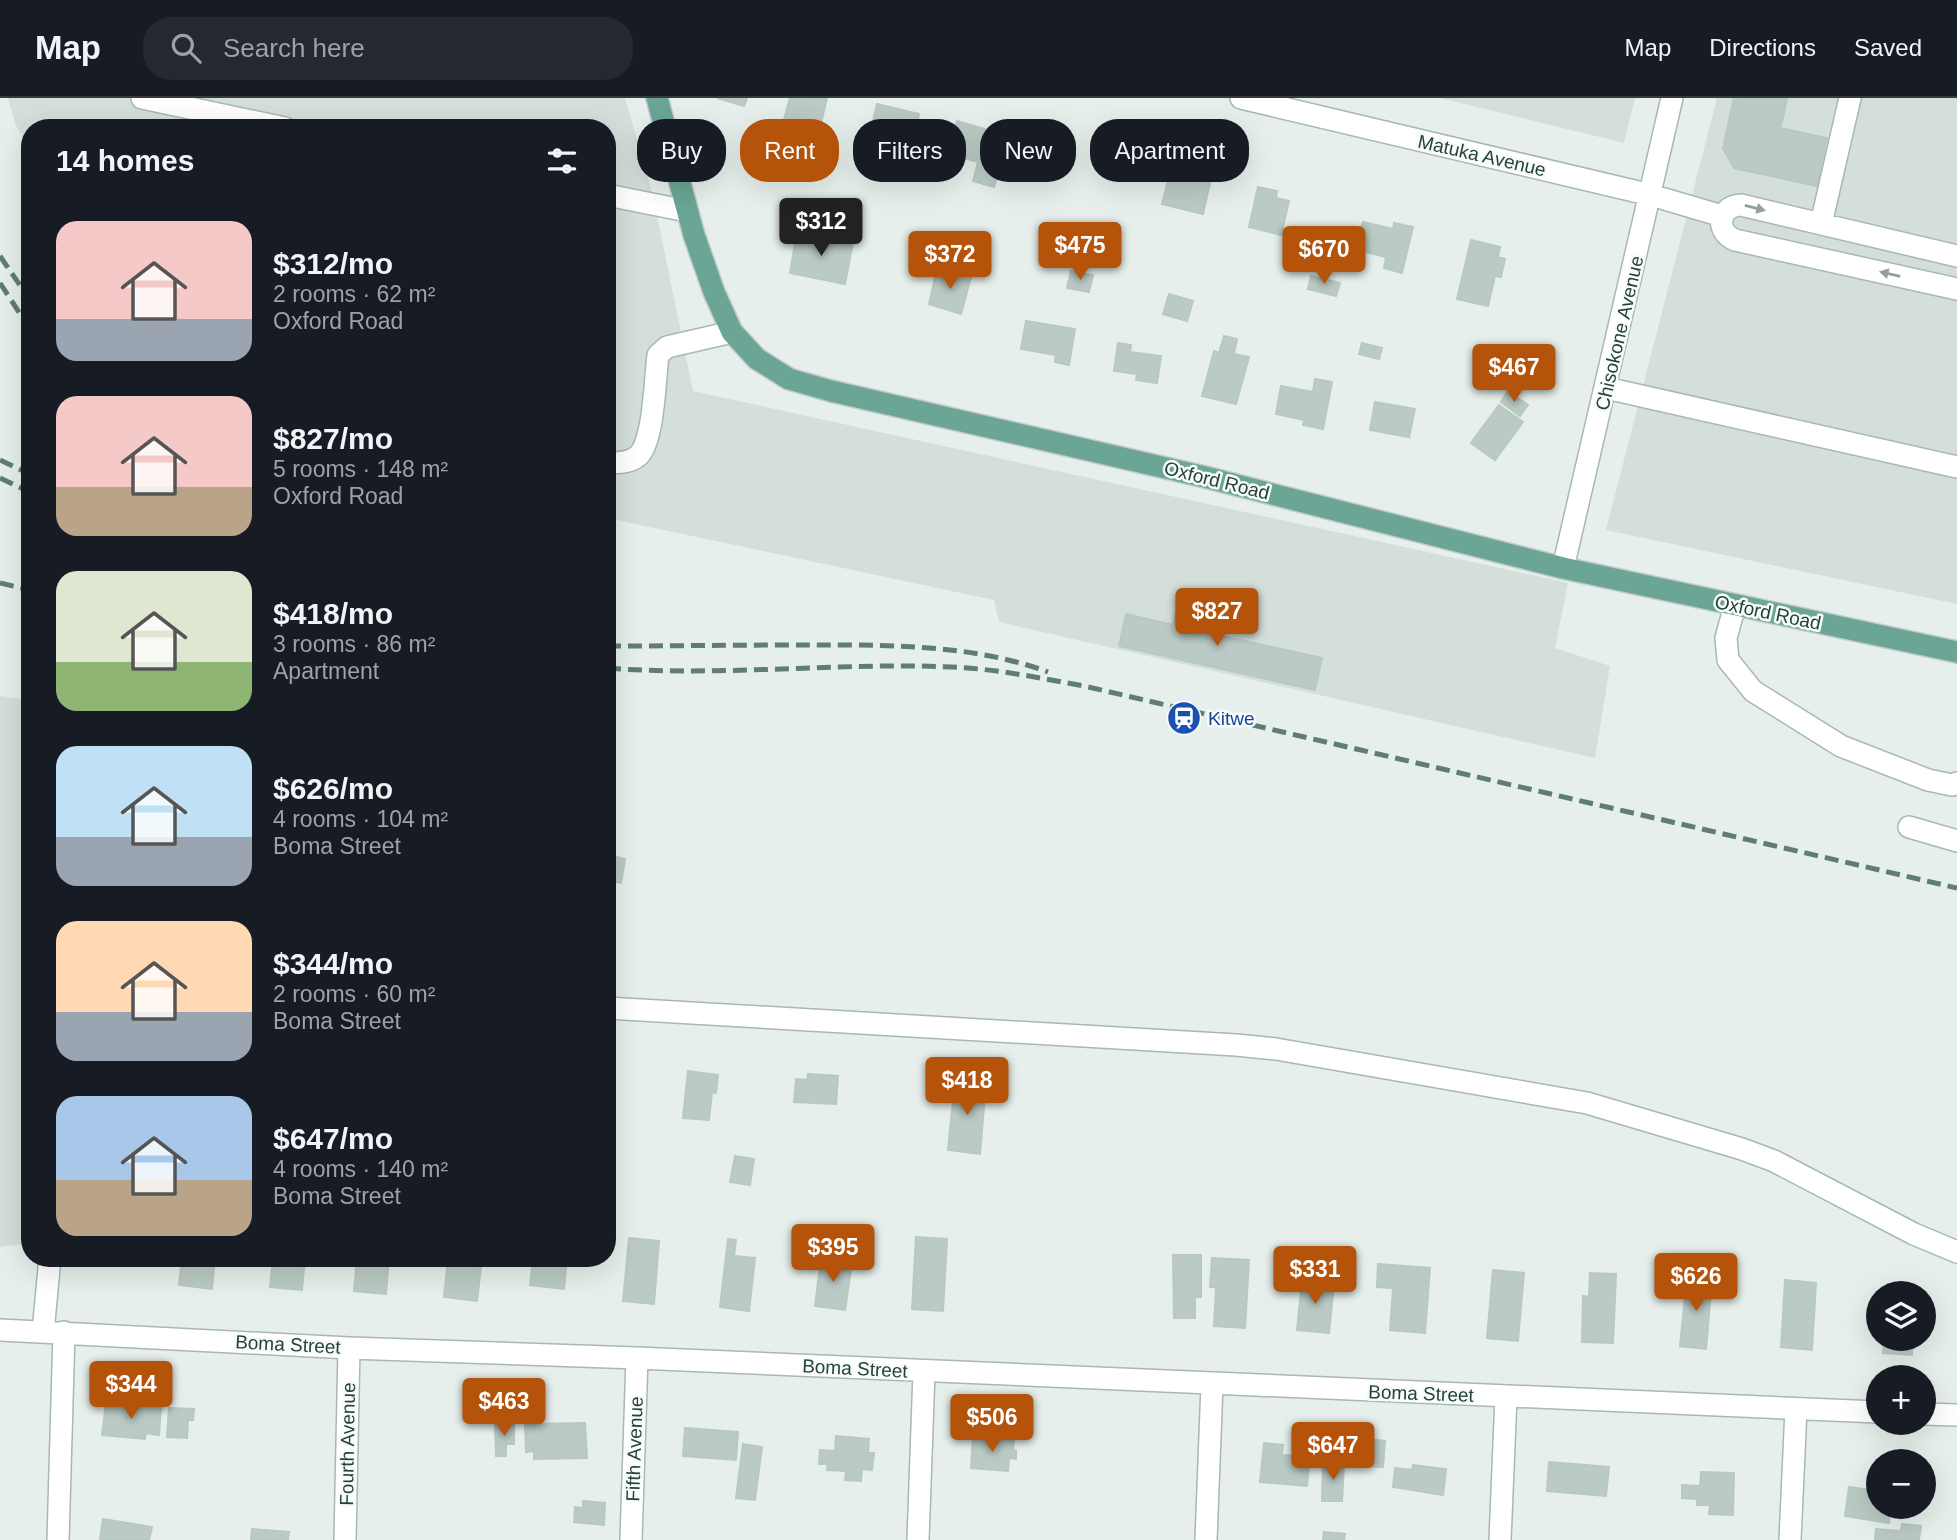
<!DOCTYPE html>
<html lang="en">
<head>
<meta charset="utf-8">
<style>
	body { margin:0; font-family:Helvetica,sans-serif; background:#242831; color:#f1f3f6; height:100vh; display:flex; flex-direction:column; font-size:26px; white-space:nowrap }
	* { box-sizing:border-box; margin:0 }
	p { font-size:23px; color:#9ea1a6 }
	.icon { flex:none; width:38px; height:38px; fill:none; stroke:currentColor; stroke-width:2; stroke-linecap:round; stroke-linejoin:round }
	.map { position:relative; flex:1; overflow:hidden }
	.details { position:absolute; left:21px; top:21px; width:595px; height:1148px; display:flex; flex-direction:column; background:#171b24; border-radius:28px; box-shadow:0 7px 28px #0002 }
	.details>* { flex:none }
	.banner { position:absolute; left:637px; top:21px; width:665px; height:63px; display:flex; gap:14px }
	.controls { position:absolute; left:1866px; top:1183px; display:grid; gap:14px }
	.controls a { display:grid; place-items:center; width:70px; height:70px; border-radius:50%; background:#171b24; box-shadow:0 7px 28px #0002; font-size:35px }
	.price { position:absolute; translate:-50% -60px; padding:0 16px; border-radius:7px; background:#b45309; color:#fff; font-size:23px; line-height:46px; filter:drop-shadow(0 2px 4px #0008) }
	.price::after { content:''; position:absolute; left:50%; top:42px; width:21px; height:16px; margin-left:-10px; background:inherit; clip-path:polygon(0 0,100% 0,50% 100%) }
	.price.on { background:#222; color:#fff }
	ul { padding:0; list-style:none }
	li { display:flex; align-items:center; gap:21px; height:175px; padding:0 35px }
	li span { display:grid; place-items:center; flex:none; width:196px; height:140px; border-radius:21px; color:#555 }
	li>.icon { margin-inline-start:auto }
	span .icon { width:84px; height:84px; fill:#fffc; stroke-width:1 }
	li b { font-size:30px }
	h2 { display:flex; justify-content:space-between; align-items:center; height:84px; padding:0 35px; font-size:30px }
	.chip { padding:0 24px; border-radius:28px; background:#171b24; box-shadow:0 7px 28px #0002; font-size:24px; line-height:63px }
	.chip.on { background:#b45309; color:#fff }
	header { display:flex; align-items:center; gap:42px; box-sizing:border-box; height:98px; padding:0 35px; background:#171b24; border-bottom:2px solid #363941 }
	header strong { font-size:33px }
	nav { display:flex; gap:38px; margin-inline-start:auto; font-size:24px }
	.search { width:490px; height:63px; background:#242831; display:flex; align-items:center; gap:18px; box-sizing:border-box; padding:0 24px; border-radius:28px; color:#9ea1a6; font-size:26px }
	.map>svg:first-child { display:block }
</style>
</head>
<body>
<header>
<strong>Map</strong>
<div class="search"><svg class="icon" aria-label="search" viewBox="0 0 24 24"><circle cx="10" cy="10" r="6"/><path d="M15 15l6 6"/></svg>Search here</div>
<nav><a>Map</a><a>Directions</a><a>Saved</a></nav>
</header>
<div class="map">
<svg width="1957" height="1442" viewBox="0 0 1957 1442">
	<rect width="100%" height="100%" fill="#e6efeb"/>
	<path fill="#d4dfda" d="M8 0H625L652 93 693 293 1568 485 1555 550 1610 568 1595 660 999 524 994 502 607 420V30H30V48L16 28Z
		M1440 0H1635L1624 45Z
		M1717 0H1957V506L1606 432Z
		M0 598 30 602V1145L0 1149Z"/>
	<path fill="#bbcac4" stroke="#b8c9c2" stroke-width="2" d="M717 0H747L744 8Z
		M790 0H827L818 38 810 36 807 49 785 44 789 30 782 29Z
		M1734 0H1787L1784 15 1733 4Z
		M1733 4 1784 15 1780 30 1827 40 1817 88 1734 70 1723 50Z
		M877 6 919 16 913 45 870 36Z
		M957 23 1039 47 1032 72 1002 63 994 89 973 83 978 64 947 55Z
		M1170 75 1210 85 1203 116 1162 106Z
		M1258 89 1277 93 1276 100 1289 103 1281 137 1249 129Z
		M811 104 832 109 827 132 806 128Z
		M1363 124 1393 131 1394 125 1413 129 1402 175 1384 170 1386 159 1357 152 1358 149 1349 147 1353 133 1360 135Z
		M797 134 853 144 845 186 790 175Z
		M1471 142 1500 149 1498 159 1505 161 1501 179 1495 178 1488 208 1457 201Z
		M937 171 971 179 961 216 929 206Z
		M1071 173 1093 177 1089 194 1067 190Z
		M1311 178 1340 185 1336 198 1308 191Z
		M1169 196 1193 203 1187 223 1163 216Z
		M1026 223 1075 231 1069 267 1055 264 1056 257 1021 251Z
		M1224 238 1237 241 1234 256 1249 259 1236 306 1202 298 1214 253 1219 255Z
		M1118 245 1131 247 1130 254 1161 258 1157 285 1136 282 1137 276 1114 273Z
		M1362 245 1382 250 1379 261 1359 256Z
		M1315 281 1332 284 1323 331 1303 327 1304 322 1276 316 1281 288 1313 294Z
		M1508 293 1528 307 1520 318 1501 304Z
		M1375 304 1415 311 1409 339 1370 332Z
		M1499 307 1523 324 1495 362 1471 345Z
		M1178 503 1210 510 1204 534 1322 560 1315 592 1119 548 1126 516 1173 527Z
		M607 757 625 761 621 785 607 782Z
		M688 973 718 977 716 995 712 994 709 1022 683 1020Z
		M808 976 838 978 836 1006 794 1004 796 981 807 982Z
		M955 982 986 985 980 1056 948 1052Z
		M735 1058 754 1061 750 1087 730 1084Z
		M916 1139 947 1141 943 1213 912 1211Z
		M629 1140 659 1143 654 1206 623 1203Z
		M728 1141 736 1142 734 1158 755 1160 749 1213 720 1209Z
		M1173 1157H1201V1199H1195V1220H1174Z
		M182 1160H215L212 1191 179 1187Z
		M273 1160H305L302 1192 270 1189Z
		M357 1160H389L386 1196 354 1193Z
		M448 1160H482L477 1203 444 1199Z
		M533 1160H567L564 1191 530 1187Z
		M821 1160 852 1165 845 1212 815 1208Z
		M1212 1160 1249 1162 1245 1230 1214 1228 1216 1189H1210Z
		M1378 1166 1430 1170 1425 1235 1390 1232 1393 1190 1377 1189Z
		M1493 1172 1524 1175 1518 1243 1487 1240Z
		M1590 1175 1616 1176 1613 1245 1582 1244 1583 1198 1589 1199Z
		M1687 1179 1712 1181 1706 1251 1680 1248Z
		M1302 1182 1334 1185 1329 1235 1297 1232Z
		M1785 1182 1816 1185 1812 1252 1781 1249Z
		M1887 1186 1917 1188 1916 1195H1887Z
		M1884 1241H1913L1912 1257 1883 1255Z
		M106 1304 161 1310 159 1337 146 1335 145 1341 102 1337Z
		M169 1310 194 1311 193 1322H188L187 1340 167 1339Z
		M585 1325 587 1360 534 1361V1353L526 1354 525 1326Z
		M495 1326H514V1346H506V1358H496Z
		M685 1330 738 1334 736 1362 683 1358Z
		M836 1338 869 1341 868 1355H874L872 1372 862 1371 861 1383 845 1382 846 1373 827 1372 828 1366H819L820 1352 835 1353Z
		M973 1340 1014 1343 1013 1352 1016 1353V1361L1009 1360 1008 1373 971 1370Z
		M1366 1341 1385 1343 1383 1369 1364 1368Z
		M1264 1345 1283 1347 1282 1357 1297 1358V1367L1309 1368 1307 1388 1260 1384Z
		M743 1346 762 1349 755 1402 736 1400Z
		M1549 1364 1609 1369 1606 1398 1547 1393Z
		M1323 1365 1344 1366 1342 1403H1322Z
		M1413 1367 1446 1371 1443 1397 1393 1389 1395 1370 1412 1372Z
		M1701 1374 1734 1375 1733 1417 1709 1416 1710 1407H1697V1401L1682 1400V1387L1700 1388Z
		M1849 1389 1878 1393V1409H1891L1889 1425 1845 1418Z
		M583 1403 605 1405 604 1427 574 1424 575 1409 583 1410Z
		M103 1421 152 1429 149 1442H100Z
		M1902 1426 1921 1428 1919 1442H1875L1876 1431 1901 1433Z
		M252 1431 289 1434 288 1442H251Z
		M1324 1434 1345 1436 1344 1442H1323Z"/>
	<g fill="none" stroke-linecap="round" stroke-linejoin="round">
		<g stroke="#a8b8b2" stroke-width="24">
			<path id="minor" d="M142 0 285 30
				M1241 0 1651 97 1722 118
				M607 97 687 113
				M1821 126 1850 0
				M1957 158 1741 107C1719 108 1714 133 1735 142L1957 191
				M1606 290 1957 369
				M607 365C618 365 631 365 639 357 654 341 655 280 658 257L667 249 732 234
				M1563 470 1672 0
				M1735 507 1726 540 1728 562 1753 593 1841 648 1928 682 1952 687 1957 685
				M1909 729 1957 743
				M607 910 1236 947 1276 951 1587 1005 1742 1051 1774 1063 1914 1136 1957 1154
				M0 1232 349 1250 637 1260 1878 1314
				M43 1234 50 1160
				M1923 1316 1957 1317
				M58 1442 64 1234
				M345 1442 349 1250
				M631 1442 637 1260
				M918 1442 924 1274
				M1206 1442 1212 1286
				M1500 1442 1506 1299
				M1790 1442 1796 1311"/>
		</g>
		<g stroke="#c2cac8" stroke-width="24">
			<path id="major" d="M657 0 694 137 714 194 732 234 757 261 789 281 831 293 1205 379 1563 470 1957 554"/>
		</g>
		<use href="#minor" stroke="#fff" stroke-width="21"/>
		<use href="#major" stroke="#6aa596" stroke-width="21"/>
		<path stroke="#5f7d75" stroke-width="5" stroke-dasharray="14 7" stroke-linecap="butt" d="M0 158 30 202
			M0 185 30 231
			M0 362 30 376
			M0 380 30 394
			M0 485 30 492
			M607 548C671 548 735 547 800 547 881 547 970 545 1048 574
			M607 570C722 579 837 564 952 569 997 571 1040 580 1084 588L1957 790"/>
	</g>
	<defs><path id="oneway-solid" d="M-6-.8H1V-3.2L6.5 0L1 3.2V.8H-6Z" transform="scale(1.75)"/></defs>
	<g fill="#92a09c">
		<use href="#oneway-solid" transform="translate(1755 110) rotate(14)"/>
		<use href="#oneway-solid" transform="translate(1890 176) rotate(-167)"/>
	</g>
	<defs>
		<g id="station-disc" transform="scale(1.75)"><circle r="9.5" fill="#1a4fb4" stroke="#f7fbf9"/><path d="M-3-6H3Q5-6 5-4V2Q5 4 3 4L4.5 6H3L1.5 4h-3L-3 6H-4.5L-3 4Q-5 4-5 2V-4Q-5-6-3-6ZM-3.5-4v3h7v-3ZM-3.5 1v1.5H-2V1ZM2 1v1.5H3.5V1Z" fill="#fff"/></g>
	</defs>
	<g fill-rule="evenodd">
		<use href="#station-disc" x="1184" y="620"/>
	</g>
	<g text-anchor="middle" stroke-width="5" stroke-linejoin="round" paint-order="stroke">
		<g font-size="19" fill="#24423a" stroke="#f7fbf9">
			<text transform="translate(1482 57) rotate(13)" y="7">Matuka Avenue</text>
			<text transform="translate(1619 235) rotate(-77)" y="7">Chisokone Avenue</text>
			<text transform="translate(1217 382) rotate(14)" y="7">Oxford Road</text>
			<text transform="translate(1768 514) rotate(12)" y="7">Oxford Road</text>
			<text transform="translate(288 1246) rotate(3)" y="7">Boma Street</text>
			<text transform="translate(855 1270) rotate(3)" y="7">Boma Street</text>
			<text transform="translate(1421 1295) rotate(2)" y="7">Boma Street</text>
			<text transform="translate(347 1346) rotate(-89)" y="7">Fourth Avenue</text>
			<text transform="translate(634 1351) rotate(-88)" y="7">Fifth Avenue</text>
		</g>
		<g font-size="19" fill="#164399" stroke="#f7fbf9" text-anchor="start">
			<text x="1208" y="627">Kitwe</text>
		</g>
	</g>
</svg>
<div class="controls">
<a><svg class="icon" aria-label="layers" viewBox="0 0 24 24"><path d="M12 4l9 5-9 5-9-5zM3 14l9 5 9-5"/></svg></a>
<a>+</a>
<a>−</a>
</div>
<b class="price on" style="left:821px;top:160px">$312</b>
<b class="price" style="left:1080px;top:184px">$475</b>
<b class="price" style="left:1324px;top:188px">$670</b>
<b class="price" style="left:950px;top:193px">$372</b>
<b class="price" style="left:1514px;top:306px">$467</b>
<b class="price" style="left:1217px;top:550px">$827</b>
<b class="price" style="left:967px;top:1019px">$418</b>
<b class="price" style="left:833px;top:1186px">$395</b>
<b class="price" style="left:1315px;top:1208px">$331</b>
<b class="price" style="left:1696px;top:1215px">$626</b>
<b class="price" style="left:131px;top:1323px">$344</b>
<b class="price" style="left:504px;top:1340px">$463</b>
<b class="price" style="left:992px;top:1356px">$506</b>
<b class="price" style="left:1333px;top:1384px">$647</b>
<div class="banner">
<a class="chip">Buy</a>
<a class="chip on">Rent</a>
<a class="chip">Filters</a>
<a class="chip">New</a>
<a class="chip">Apartment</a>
</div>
<section class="details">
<h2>14 homes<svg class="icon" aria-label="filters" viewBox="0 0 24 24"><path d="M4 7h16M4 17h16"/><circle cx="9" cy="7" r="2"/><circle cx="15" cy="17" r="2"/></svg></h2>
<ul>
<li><span style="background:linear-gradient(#f6c9c9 70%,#9aa5b1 0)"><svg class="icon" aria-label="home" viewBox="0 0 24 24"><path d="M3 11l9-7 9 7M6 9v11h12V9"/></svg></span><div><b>$312/mo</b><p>2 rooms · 62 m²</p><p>Oxford Road</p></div></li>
<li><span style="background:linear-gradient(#f6c9c9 65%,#b9a48a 0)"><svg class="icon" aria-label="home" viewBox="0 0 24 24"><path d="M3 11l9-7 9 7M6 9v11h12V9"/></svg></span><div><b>$827/mo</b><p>5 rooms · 148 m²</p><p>Oxford Road</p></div></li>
<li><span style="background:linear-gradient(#dfe7d0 65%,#8fb573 0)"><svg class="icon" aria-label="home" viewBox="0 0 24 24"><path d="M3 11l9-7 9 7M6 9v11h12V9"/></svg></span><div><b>$418/mo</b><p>3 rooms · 86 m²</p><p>Apartment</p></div></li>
<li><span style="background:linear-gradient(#bfe0f5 65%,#9aa5b1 0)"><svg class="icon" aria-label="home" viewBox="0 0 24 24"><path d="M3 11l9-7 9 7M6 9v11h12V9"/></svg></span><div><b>$626/mo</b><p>4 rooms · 104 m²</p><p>Boma Street</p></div></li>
<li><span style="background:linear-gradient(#ffd9b3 65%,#9aa5b1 0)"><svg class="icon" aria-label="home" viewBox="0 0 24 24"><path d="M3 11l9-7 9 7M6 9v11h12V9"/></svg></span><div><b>$344/mo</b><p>2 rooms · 60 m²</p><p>Boma Street</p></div></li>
<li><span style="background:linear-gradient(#a9c7e8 60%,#b9a48a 0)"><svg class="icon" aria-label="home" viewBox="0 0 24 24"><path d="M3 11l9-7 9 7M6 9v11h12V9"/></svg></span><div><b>$647/mo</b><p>4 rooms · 140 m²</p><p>Boma Street</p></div></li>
</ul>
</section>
</div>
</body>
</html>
